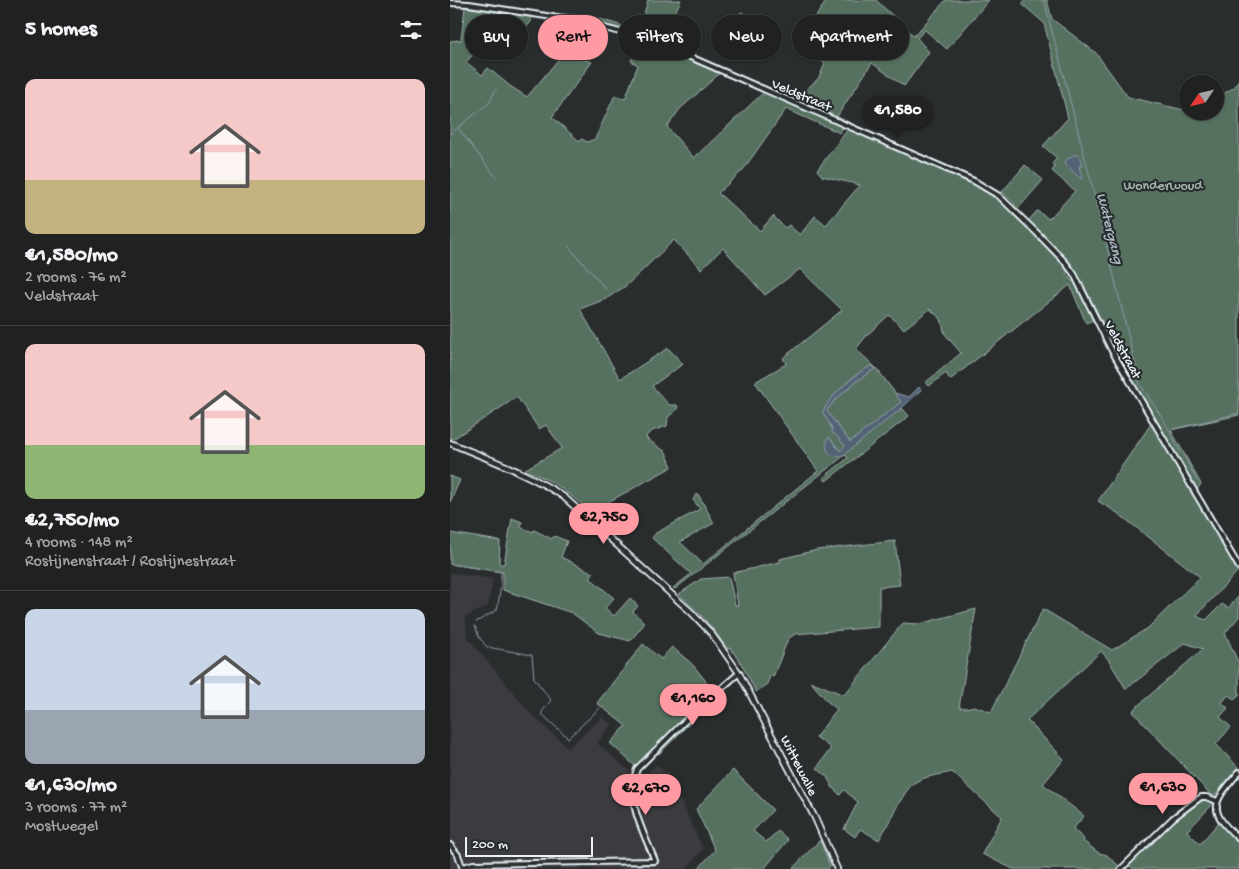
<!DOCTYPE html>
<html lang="en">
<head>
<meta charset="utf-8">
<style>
	body { margin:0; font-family:"Gochi Hand",sans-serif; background:#2d2f2f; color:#f1f3f6; height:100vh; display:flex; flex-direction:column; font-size:19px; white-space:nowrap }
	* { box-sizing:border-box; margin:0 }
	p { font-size:16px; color:#a2a4a5 }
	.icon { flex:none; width:28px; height:28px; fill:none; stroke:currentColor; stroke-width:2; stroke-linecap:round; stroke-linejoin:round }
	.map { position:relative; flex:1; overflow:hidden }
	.panel { display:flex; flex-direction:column; background:#202222; width:450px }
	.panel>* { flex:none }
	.hud { position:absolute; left:15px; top:15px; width:475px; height:45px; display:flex; gap:10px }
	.needle { width:32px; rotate:235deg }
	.controls { position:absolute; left:729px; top:75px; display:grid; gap:10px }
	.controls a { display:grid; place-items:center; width:45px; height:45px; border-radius:50%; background:#202222; box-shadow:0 1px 4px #0004,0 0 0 1px #3d3f40; font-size:25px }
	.scale { position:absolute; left:15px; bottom:12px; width:128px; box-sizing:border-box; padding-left:5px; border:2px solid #e8f1f8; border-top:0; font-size:14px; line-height:18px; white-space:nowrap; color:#e8f1f8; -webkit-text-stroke:4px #2a2d2e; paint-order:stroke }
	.price { position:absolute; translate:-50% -42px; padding:0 11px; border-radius:18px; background:#ff9aa2; color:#111; font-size:16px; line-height:32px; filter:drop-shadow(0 1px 2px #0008) }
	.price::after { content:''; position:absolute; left:50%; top:30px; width:15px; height:11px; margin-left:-8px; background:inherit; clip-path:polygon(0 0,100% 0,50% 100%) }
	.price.on { background:#222; color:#fff }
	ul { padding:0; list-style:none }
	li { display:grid; align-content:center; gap:10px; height:265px; padding:0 25px }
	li+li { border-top:1px solid #3d3f40 }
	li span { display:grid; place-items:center; height:155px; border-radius:10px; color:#555 }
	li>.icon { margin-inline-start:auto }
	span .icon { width:90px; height:90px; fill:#fffc; stroke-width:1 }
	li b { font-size:21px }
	h2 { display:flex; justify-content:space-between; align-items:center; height:60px; padding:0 25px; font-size:21px }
	.pill { padding:0 18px; border-radius:22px; background:#202222; box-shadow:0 1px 4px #0004,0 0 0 1px #3d3f40; font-size:18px; line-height:45px }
	.pill.on { background:#ff9aa2; color:#111 }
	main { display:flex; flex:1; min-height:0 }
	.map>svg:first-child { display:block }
</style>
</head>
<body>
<main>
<section class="panel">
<h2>5 homes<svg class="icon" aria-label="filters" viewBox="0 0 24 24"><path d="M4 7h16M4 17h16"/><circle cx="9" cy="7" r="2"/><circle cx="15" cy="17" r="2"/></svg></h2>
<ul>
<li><span style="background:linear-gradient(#f6c9c9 65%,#c2b280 0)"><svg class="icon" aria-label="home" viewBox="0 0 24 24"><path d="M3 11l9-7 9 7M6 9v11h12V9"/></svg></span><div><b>€1,580/mo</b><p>2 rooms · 76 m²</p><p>Veldstraat</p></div></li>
<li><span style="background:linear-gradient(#f6c9c9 65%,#8fb573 0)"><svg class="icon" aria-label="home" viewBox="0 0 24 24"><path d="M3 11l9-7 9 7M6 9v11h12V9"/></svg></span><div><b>€2,750/mo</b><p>4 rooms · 148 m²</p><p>Rostijnenstraat / Rostijnestraat</p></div></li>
<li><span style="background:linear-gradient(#c9d6e8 65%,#9aa5b1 0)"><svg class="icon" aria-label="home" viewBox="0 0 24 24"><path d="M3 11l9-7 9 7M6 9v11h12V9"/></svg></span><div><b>€1,630/mo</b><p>3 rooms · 77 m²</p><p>Mostwegel</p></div></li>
</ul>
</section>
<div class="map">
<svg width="789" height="869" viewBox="0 0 789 869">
	<rect width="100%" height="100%" fill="#2a2d2e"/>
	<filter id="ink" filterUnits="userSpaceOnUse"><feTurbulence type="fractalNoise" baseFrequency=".02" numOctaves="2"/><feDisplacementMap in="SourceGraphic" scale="10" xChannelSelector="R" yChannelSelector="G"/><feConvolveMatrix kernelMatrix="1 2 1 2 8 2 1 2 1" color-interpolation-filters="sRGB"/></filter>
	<g filter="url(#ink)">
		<path fill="#3b3b41" d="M0 573 43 579 38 606 15 617 18 638 81 714 118 748 152 717 162 724 147 743 189 779 207 765 220 778 253 849 236 869H0Z"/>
		<path fill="#567160" stroke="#9fb1ac" d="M198 0H231L211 41 139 22 102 15 103 13 143 17 189 31Z
			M377 0H426L464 36 496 0H539L497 49 475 30 467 38 479 52 454 86 422 63 386 118 345 99 368 79 375 64 368 58 364 59 359 57 365 47 351 39Z
			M576 0H597L602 19 646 53 678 97 760 116 762 111H765L766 98 785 87 789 79V415L721 430 751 484 746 491 668 353 631 280 622 266 578 221 587 211 599 219 625 191 602 171 605 167 602 164 607 158 593 146 618 118 594 23 572 4Z
			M15 7 81 15V22L56 49 41 36 16 62 32 75 38 68 60 86 77 97 113 54 142 62 102 117 129 141 132 139 137 142 145 139 165 95 175 99 188 65 181 61 188 43 191 42 222 52 270 73 230 109 217 127 244 158 314 92 393 127 390 133 336 109 293 170 268 193 310 231 323 216 335 228 339 225 350 235 365 216 376 225 410 185 372 176 367 170 398 129 524 183C560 203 588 237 616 267L618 270 616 273 622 281 626 283 643 320 636 323 620 285 500 380 496 373 479 386 475 383 511 353 495 334 491 319 480 309 454 329 439 315 417 335 406 349 426 368 452 402 400 442 378 413 377 410 384 401 405 382 426 368 421 366C403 374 385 393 374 409L380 425 396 447 390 451 380 438H378L390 456 452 408 459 416 376 481 373 478 398 458 395 455 225 589 223 588 241 574 202 538 206 533 250 509 243 500 245 496 248 494 264 523 230 542 253 564 368 471 305 382 336 364 333 358 392 310 350 269 315 295 273 248 251 269 224 240 177 285 156 299 130 309 170 379 218 348 233 364 202 386 219 405H227L228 409 218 417 217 426 202 431 196 436 197 439 216 452 222 467 140 512C117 492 104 480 74 470L112 448 96 425 89 429 67 397 3 439 0 438V41L11 40Z
			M291 12 305 20 285 49 275 42Z
			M575 165 593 180 567 210 563 206 565 204 552 192Z
			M701 424 789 570 746 616 756 620 772 604 778 608 789 596V617L775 633 789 664V695L784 699 778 695 772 703 778 708 770 717 781 727 766 744 789 768 763 797 683 712 684 709 753 649 735 643 676 689 658 659 651 651 577 720 614 759 593 784 634 816 623 829 634 839 633 841 649 853 657 855 669 866 668 869H563L532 854 552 817 502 772C490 775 474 776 464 783 453 791 437 827 429 840L410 829 405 837 394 829 408 802 394 790 390 795 383 788 377 777 367 768 381 748 366 737 387 709 378 702 360 681 394 695 453 623 469 624 526 609 509 707 516 708 524 706 541 712 593 609 662 650 698 628 750 577 669 514 648 501Z
			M0 476 10 480 0 502Z
			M62 518 72 522 70 527 83 532 84 530 102 539 104 536 117 541 111 557 143 573 140 578 164 598 155 608 164 616 180 598 188 606 183 612 195 623 180 641 149 633 122 613 53 590V572L0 564V533L50 541 49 564H54Z
			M445 541 450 585 429 587V627L345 634 338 639 323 677 320 676 317 684 306 692 291 663 280 648 278 649 252 616 229 594 251 579 279 577 285 605H288L283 573 330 562V559L367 550Z
			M193 644 211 659 222 647 242 664 264 691 186 767 160 743 176 726 147 703Z
			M244 714 246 717 209 754 206 752Z
			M283 770 323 810 303 831 316 842 328 831 338 840 314 869H248L265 850 246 809Z
			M755 798 759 799 763 804 737 831 750 844 769 822 789 842V869H684L678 865 724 820 750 799Z
			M370 840 380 866 378 869H342Z"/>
		<path fill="#536475" stroke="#8f9ca9" d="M624 155H629L632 166H629L632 178 631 179 615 164 616 160Z
			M421 366 426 368 405 382 384 401 377 410 378 413 400 442 451 402 445 393 459 397 469 387 471 390 452 408 395 454C382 461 372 450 378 438H380L390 451 395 446 386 435 382 433V428L373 413C377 398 407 372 421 366Z"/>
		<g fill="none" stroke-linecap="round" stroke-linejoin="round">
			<path stroke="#8f9ca9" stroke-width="1" d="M594 0 642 185 690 384 713 419 731 453
				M8 128 46 177
				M0 134 39 103 46 89
				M118 246 156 289
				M720 430 789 413
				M734 456 747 481
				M0 564 51 572V586L47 610 26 622
				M25 626 29 637 37 647 82 655 84 678 101 700 92 712V714L118 738 150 708"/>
			<g stroke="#e8f1f8" stroke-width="8">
				<path id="minor" d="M0 3 19 4 128 21 185 36 222 49 524 181 549 196 588 234 615 262 624 274 662 351 789 567
					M789 772C763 803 756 809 789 839
					M0 845 8 855 13 869
					M205 861C193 830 175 802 187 769L240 716 289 673
					M13 867 23 864 205 861
					M671 869 723 818 751 797H756L767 801"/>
			</g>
			<g stroke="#e8f1f8" stroke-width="8">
				<path id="tertiary" d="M0 443C38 459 79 473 114 497L241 612 261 633 289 673 365 818 387 869"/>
			</g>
			<use href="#minor" stroke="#2a2d2e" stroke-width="4"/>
			<use href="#tertiary" stroke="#2a2d2e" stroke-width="4.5"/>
		</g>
	</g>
	<g text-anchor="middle" stroke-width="4.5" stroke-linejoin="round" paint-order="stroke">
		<g font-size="14" fill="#e8f1f8" stroke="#2a2d2e">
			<text transform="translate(352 94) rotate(23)" y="5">Veldstraat</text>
			<text transform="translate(674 349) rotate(62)" y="5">Veldstraat</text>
			<text transform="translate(350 765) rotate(63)" y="5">Wittewalle</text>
		</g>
		<g font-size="14" fill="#a6b7b4" stroke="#2a2d2e">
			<text x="713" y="189">Wonderwoud</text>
		</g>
		<g font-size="15" font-style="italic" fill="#acb9c4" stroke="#2a2d2e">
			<text transform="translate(661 228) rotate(76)" y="5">Watergang</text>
		</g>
	</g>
</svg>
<div class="controls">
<a><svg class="needle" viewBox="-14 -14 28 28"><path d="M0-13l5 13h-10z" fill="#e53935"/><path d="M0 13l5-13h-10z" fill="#a2a4a5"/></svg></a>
</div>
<div class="scale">200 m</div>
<b class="price on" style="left:448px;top:138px">€1,580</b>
<b class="price" style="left:154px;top:545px">€2,750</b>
<b class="price" style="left:243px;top:726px">€1,160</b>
<b class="price" style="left:713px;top:815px">€1,630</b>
<b class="price" style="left:196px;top:816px">€2,670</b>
<div class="hud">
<a class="pill">Buy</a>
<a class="pill on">Rent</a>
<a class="pill">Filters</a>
<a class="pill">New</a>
<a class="pill">Apartment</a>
</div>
</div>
</main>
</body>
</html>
